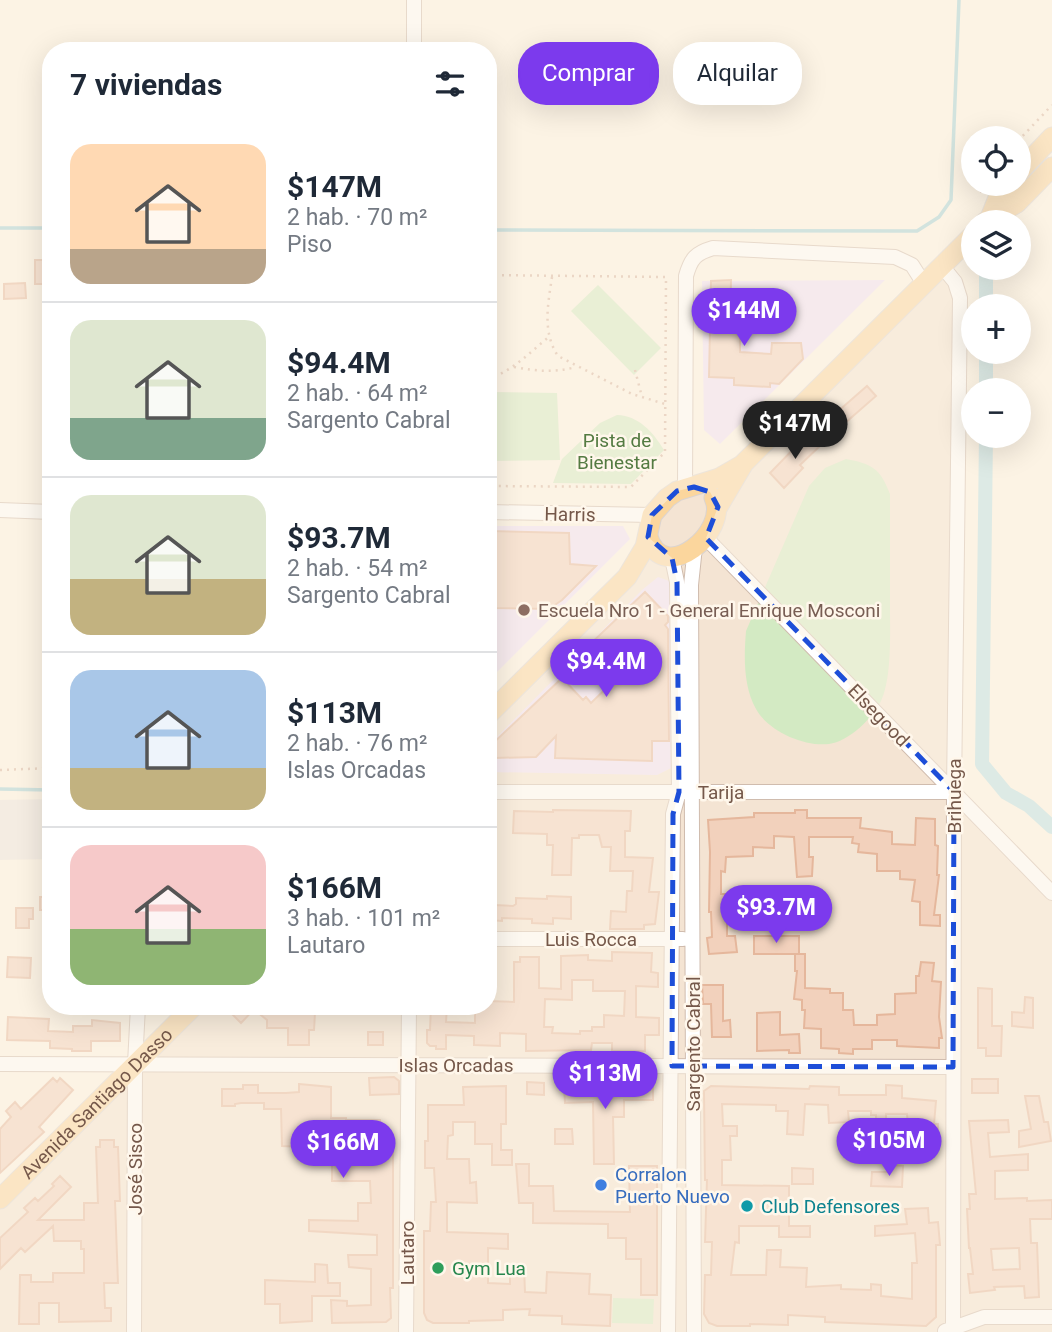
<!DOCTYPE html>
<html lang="es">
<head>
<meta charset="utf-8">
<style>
	body { margin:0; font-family:Roboto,sans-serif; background:#f2f2f3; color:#1f2937; height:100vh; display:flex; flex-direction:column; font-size:26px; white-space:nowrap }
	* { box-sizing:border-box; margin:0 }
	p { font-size:23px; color:#747a83 }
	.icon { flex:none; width:38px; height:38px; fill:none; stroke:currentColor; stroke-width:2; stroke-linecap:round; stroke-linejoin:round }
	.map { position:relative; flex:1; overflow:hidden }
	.sheet { position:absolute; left:42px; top:42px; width:455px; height:973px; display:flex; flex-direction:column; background:#fff; border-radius:28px; box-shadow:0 7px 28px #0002 }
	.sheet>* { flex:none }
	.guide { position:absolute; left:518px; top:42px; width:429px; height:63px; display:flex; gap:14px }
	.tools { position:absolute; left:961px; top:126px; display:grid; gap:14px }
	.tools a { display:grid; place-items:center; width:70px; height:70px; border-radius:50%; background:#fff; box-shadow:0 7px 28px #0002; font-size:35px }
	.price { position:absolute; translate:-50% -60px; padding:0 16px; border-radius:24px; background:#7c3aed; color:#fff; font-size:23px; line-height:46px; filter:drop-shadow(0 2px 4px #0008) }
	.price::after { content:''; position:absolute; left:50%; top:42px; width:21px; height:16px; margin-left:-10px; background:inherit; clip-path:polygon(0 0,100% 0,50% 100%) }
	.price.selected { background:#222; color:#fff }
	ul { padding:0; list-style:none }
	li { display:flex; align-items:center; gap:21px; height:175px; padding:0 28px }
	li+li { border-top:2px solid #e0e1e3 }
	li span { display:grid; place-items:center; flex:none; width:196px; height:140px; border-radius:21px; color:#555 }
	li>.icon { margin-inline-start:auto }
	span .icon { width:84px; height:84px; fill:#fffc; stroke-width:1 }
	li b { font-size:30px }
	h2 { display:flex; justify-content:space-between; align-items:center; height:84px; padding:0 28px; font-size:30px }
	.pill { padding:0 24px; border-radius:28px; background:#fff; box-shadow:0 7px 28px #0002; font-size:24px; line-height:63px }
	.pill.selected { background:#7c3aed; color:#fff }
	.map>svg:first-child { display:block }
</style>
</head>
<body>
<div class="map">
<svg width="1052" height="1332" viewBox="0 0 1052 1332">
	<rect width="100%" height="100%" fill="#fcf3e4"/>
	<path fill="#f4e4d3" d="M942 266 955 282 954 792 1052 893V1332H0V1199L194 1006H488V715L627 577 652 515 719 478Z"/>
	<path fill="#ece5df" d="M51 799V859L0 860V800Z"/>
	<path fill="#f0e1f9" d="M885 280 720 444 704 430 702 281Z
		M488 526H623L630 539 488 681Z
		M658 577 672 582 671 768 657 775 488 772V746L642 590Z"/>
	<path fill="#d3eac3" d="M598 285 661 348 634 375 571 311Z
		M488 392 557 393 560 460 488 461Z
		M617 415C639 416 653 432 664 450L631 484 553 483 562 459 600 423Z
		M846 459C872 464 880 468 890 494 890 531 890 569 890 606 890 632 892 678 881 701 873 718 848 742 829 744 804 747 768 731 756 709 743 686 744 656 746 631L809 486 825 468Z
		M613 1298 654 1299 653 1324 612 1323Z"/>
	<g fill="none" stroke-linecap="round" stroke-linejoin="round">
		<path stroke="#9fd0d8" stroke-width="3.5" d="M0 228H51
			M488 230 917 231 939 217 951 200 959 0
			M0 789 51 790"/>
		<path stroke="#b9e0e6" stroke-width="14" d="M986 306V268
			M986 390V352
			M986 436 982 764 1006 793 1029 806 1052 827"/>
	</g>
	<path fill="#f2d1bc" stroke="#e5b79c" stroke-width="2" fill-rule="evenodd" d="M35 260H51V284H35Z
		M731 280 730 328H740V352L771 354 772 343H801L803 359 779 384 770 383V387L734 385V378L709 377 711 281Z
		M25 283 26 298 4 299V284Z
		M867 386 876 396 837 430 828 420Z
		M809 433 821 445 800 465 803 468 784 488 770 473Z
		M488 531 569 533 570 564 596 566 562 600 549 609 488 608Z
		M645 592 668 616V622L665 625 668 629 669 741H652V761L555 758 556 736 536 757 494 758 488 752V748L562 678 583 700 586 697 591 703 621 674 600 652 596 656 587 647Z
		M553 810 631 811 630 831H625V857L653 858 649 892H659L655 924 644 925V929H610L611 911 626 912 627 891H632L633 871H610L611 847H602L599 835H579V838H572L571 875H552L553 845H547V834L513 833 514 811 553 812Z
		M795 810H807V818H861L860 828 892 832V844L915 845 916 818 935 819V845L938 846 937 875H939L934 915H940V926L920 925V902L912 901 915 880 900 879V871H877V854L858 852 859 844 852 843 853 837H809V857H813L812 876 797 877 794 837 774 836V848L753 847V856L726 857 725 872 721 871V894H735L736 910H727V936H735L737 952 709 954 707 938 712 937 711 912H709L710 852 708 820 754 817V813H795Z
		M547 896 571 897V919L553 918V924L532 923V919L502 918V921L489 920V910L495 911V905L513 906 516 904V898L547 899Z
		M794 896 809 897 808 913H793Z
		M40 897H51V910H40Z
		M16 908H33V919H29V928H16Z
		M754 936H799V954H754Z
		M612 952 652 953 651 972 658 973V987L636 986V1017L659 1018V1035H645V1051H612V1043H592L591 1050 526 1051V1034L500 1033V1046L474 1045V1036L446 1035V1049H436V1046H430L427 1043V1030H430L431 1006H447L446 1022 475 1023V1006H488V1001L514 1002V962H520V957H539V988L561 989V956L588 955V960L612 961ZM572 980H593V991H625L624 1016 604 1015V1027H592V1031H580V1034L552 1033 553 1027H544L545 999 572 1000Z
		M795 954H805V988L830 989V993H843V1010H853L854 1025H877V1015L895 1014V994L916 993V976H919L921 962 934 963 932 981 941 982 939 1017 942 1038H939V1048L897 1046V1040H872V1049H853V1054L839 1053V1049L821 1048V1029L804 1028 805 1010H802V1000L794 999 797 971H795Z
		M8 957 31 958 30 978 7 977Z
		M702 985H723V1021L730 1020 731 1037H712L711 1004H703Z
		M978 988 992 989V1026H1002L1001 1056H986V1048H978Z
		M1025 997 1033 998V1028L1012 1026V1012L1024 1013Z
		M224 1006H257L241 1023Z
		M256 1011 315 1013 314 1030H309V1045H288V1028H267V1020Z
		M780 1012V1035L799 1034 800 1053H789V1050L757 1051V1013Z
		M8 1017 49 1019 48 1031 73 1032V1026H92V1020L120 1023V1041H91V1051H72V1049L50 1048V1041L7 1040Z
		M368 1032H383V1045H368Z
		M394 1077 399 1081V1094L370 1095 369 1078Z
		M53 1078 57 1082 60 1078 73 1090 39 1127 44 1132 0 1173V1129L11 1117 6 1111 15 1102 21 1109Z
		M972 1079H998V1093H972Z
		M593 1080H613V1087L653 1088V1100H624V1117H613L614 1164H594L593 1102 565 1103 564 1086H593Z
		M527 1082 544 1083V1095L527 1094Z
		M299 1084 331 1087V1118H346V1120H380V1136H393V1288H390L391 1318 386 1322 332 1323 331 1300 347 1301V1306L371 1305V1269L349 1267 348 1255H377V1235L309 1231V1220L358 1221V1203H371L370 1181H332V1160H326V1148L282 1146 281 1109H264V1103H241L235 1104V1106H222V1089H243V1085H258V1093H286L299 1092Z
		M886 1085 902 1086V1098L936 1101 934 1124H938V1139L909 1140 907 1114H886V1119H876V1115H871V1111H848L849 1122 829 1123 828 1105 805 1104 803 1135 787 1134 788 1111H776V1105L722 1104 723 1126H737V1136H730L731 1160H722V1185L789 1186V1226H810V1237H779V1226H739V1243L735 1242 731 1275H766L767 1250H781L780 1267 807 1268 806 1287 841 1285V1289L871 1290V1284L881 1285V1296L912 1299V1263H917L915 1233 875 1236V1226L907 1224 905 1209 928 1208 929 1223 938 1222 940 1245H936V1317L926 1326 825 1322V1317L788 1315V1325L750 1324V1326H717L709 1323 704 1314 705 1275H711L712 1242H705L707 1180H705L704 1091 711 1086 809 1089 810 1086 839 1087V1095H886Z
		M506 1086V1124H501V1150H512V1165H492V1144H475V1122H453V1135L448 1136 447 1159H469L470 1183 476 1182 477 1203 447 1202V1232L508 1234V1249L488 1248V1283L510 1284V1267H524L525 1292 546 1293 547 1272 590 1274 589 1294 611 1295 610 1326 562 1324V1316L529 1315 530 1309 503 1310V1320L469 1321V1323H433L427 1320 424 1313V1231H430L431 1202H436L434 1168H425V1141H428V1105H464L463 1087Z
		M1025 1096H1039L1044 1122H1048L1051 1141 1019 1147V1131L1031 1129Z
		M1008 1120 1009 1132 988 1133 990 1157 1028 1154V1170L995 1171V1199L1027 1198V1201L1052 1200V1219H1030L1031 1243H1037L1039 1297 1025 1298 1024 1286 994 1287 995 1290 970 1293 968 1274H973L970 1248H969L967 1209H970L969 1194H976L969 1121ZM1019 1248 1020 1269 993 1270 991 1249Z
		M555 1129H572L573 1144H555Z
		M100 1140H114V1147H118L120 1201H115L118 1283H104L105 1308H111V1321L59 1322V1303H39V1324H19L20 1275H31V1282H53V1273H84V1249H81V1241H54L53 1226 25 1252 21 1248 0 1269V1238L28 1212 24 1208 35 1198 38 1201 54 1186 52 1184 60 1176 71 1187 38 1220H84V1203H98L96 1147H100Z
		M901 1146H919V1162H901Z
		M516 1164H529V1186H553L554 1211 630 1212 629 1166H657V1295H641V1259H626V1238H608V1224L533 1223V1203H519Z
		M890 1165 903 1166 902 1187 871 1186 872 1172H889Z
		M792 1168 813 1169V1184H792Z
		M315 1264 327 1265 328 1283H340V1296H312V1321L280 1323V1304H265V1280L315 1282Z"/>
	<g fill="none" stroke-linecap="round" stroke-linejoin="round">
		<g stroke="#d0bcae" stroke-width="16">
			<path id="minor" d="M414 51V0
				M942 266 955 282 960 298 954 792 953 1332
				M685 488 686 276C691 258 696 253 713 248L895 257 912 265 924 284
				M0 510 51 512
				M488 512 652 515
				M705 537 1052 893
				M488 792H954
				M488 939H683
				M0 1064 953 1067
				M945 1331 984 1317H1052
				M134 1332 135 1064 138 1006
				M406 1332 409 1006
				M668 1332 673 814 679 792 677 582 672 558
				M694 1332 691 585 695 547"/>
		</g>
		<g stroke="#dbd4d0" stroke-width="21">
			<g id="major">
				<path d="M1018 173 1052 137"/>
				<path d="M990 218 998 198 1009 184"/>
				<path d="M985 222 1017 203 1052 167"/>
				<path d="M718 507 744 463 973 235"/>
				<path d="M648 537C664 587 730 531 714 498"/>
				<path d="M488 715 627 577 645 547 652 515 667 498 677 491 719 478 740 466"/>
				<path id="s1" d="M0 1199 194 1006"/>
			</g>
		</g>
		<path stroke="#d7b49f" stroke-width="2.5" stroke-dasharray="2 5" stroke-linecap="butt" d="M1018 141 1052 105
			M979 184 982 195
			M488 275 666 277 665 452 631 487 488 486
			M552 277C548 304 542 332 558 356L632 394 665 404
			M514 367C536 371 554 373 576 367
			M635 370 642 397
			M488 379C513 371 530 352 550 336
			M0 770 51 768"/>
		<use href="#minor" stroke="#fff" stroke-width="14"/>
		<use href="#major" stroke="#fbd69d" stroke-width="19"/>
	</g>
	<path d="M0 0H1052V1332H0ZM694 487 710 492 718 507 706 538 954 792 953 1067 672 1066 673 814 679 792 677 582 672 558 648 537 652 515 677 491Z" fill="#fcf3e4" fill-opacity=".55" fill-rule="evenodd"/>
	<path fill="none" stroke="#1d4ed8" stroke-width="5" stroke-dasharray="14 9" stroke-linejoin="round" d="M694 487 710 492 718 507 706 538 954 792 953 1067 672 1066 673 814 679 792 677 582 672 558 648 537 652 515 677 491Z"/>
	<circle fill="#8d6e63" stroke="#fff7eb" stroke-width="2.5" cx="524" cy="610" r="7"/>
	<circle fill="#3f7fe0" stroke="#fff7eb" stroke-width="2.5" cx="601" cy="1185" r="7"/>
	<circle fill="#0f9aa8" stroke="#fff7eb" stroke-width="2.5" cx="747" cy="1206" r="7"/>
	<circle fill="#2e9e5b" stroke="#fff7eb" stroke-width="2.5" cx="438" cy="1268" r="7"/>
	<g text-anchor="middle" stroke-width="5" stroke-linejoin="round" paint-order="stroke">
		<g font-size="19" fill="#547b42" stroke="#fff7eb">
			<text x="617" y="447">Pista de<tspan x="617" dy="22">Bienestar</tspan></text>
		</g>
		<g font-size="19" fill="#75584a" stroke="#fff7eb">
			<text transform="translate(570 514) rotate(1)" y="7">Harris</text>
			<text transform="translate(879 715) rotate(46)" y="7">Elsegood</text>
			<text x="721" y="799">Tarija</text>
			<text transform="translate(954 796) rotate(-90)" y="7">Brihuega</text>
			<text x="591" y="946">Luis Rocca</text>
			<text transform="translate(693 1044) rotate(-90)" y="7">Sargento Cabral</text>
			<text x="456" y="1072">Islas Orcadas</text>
			<text dy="7" stroke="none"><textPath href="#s1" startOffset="136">Avenida Santiago Dasso</textPath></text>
			<text transform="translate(135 1169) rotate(-90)" y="7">José Sisco</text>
			<text transform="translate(407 1253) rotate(-90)" y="7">Lautaro</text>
		</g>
		<g font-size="19" fill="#785e54" stroke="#fff7eb" text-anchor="start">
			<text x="538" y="617">Escuela Nro 1 - General Enrique Mosconi</text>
		</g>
		<g font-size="19" fill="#366cbe" stroke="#fff7eb" text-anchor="start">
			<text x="615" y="1181">Corralon<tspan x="615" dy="22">Puerto Nuevo</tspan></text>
		</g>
		<g font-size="19" fill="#0d838f" stroke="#fff7eb" text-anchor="start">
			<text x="761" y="1213">Club Defensores</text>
		</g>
		<g font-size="19" fill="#27864d" stroke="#fff7eb" text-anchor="start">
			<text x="452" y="1275">Gym Lua</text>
		</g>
	</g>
</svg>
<div class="tools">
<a><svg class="icon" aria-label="locate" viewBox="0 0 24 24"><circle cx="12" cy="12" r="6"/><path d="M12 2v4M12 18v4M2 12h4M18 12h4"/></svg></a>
<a><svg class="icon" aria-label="layers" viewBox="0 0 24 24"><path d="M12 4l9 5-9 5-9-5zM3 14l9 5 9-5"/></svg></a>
<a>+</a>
<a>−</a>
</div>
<b class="price" style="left:744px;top:348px">$144M</b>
<b class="price selected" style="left:795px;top:461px">$147M</b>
<b class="price" style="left:606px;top:699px">$94.4M</b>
<b class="price" style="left:776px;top:945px">$93.7M</b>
<b class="price" style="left:605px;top:1111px">$113M</b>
<b class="price" style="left:889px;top:1178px">$105M</b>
<b class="price" style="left:343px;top:1180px">$166M</b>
<div class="guide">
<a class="pill selected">Comprar</a>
<a class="pill">Alquilar</a>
</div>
<section class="sheet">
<h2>7 viviendas<svg class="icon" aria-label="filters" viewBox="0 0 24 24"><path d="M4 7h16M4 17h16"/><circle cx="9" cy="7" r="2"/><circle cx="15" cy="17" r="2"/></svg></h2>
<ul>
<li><span style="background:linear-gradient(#ffd9b3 75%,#b9a48a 0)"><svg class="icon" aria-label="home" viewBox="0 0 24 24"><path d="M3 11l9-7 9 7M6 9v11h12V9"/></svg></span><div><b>$147M</b><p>2 hab. · 70 m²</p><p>Piso</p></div></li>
<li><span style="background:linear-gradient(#dfe7d0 70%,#7fa58c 0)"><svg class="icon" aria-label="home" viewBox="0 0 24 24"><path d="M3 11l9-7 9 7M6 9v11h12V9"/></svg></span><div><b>$94.4M</b><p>2 hab. · 64 m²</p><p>Sargento Cabral</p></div></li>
<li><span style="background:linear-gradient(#dfe7d0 60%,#c2b280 0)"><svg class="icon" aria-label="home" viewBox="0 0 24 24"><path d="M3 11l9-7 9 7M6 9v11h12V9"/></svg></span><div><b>$93.7M</b><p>2 hab. · 54 m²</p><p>Sargento Cabral</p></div></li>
<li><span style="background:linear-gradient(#a9c7e8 70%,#c2b280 0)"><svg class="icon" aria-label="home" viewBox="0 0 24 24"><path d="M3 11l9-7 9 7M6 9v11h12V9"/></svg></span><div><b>$113M</b><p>2 hab. · 76 m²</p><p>Islas Orcadas</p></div></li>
<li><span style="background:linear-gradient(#f6c9c9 60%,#8fb573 0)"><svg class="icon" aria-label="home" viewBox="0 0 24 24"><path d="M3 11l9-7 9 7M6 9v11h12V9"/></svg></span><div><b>$166M</b><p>3 hab. · 101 m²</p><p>Lautaro</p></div></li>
</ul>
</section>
</div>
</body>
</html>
